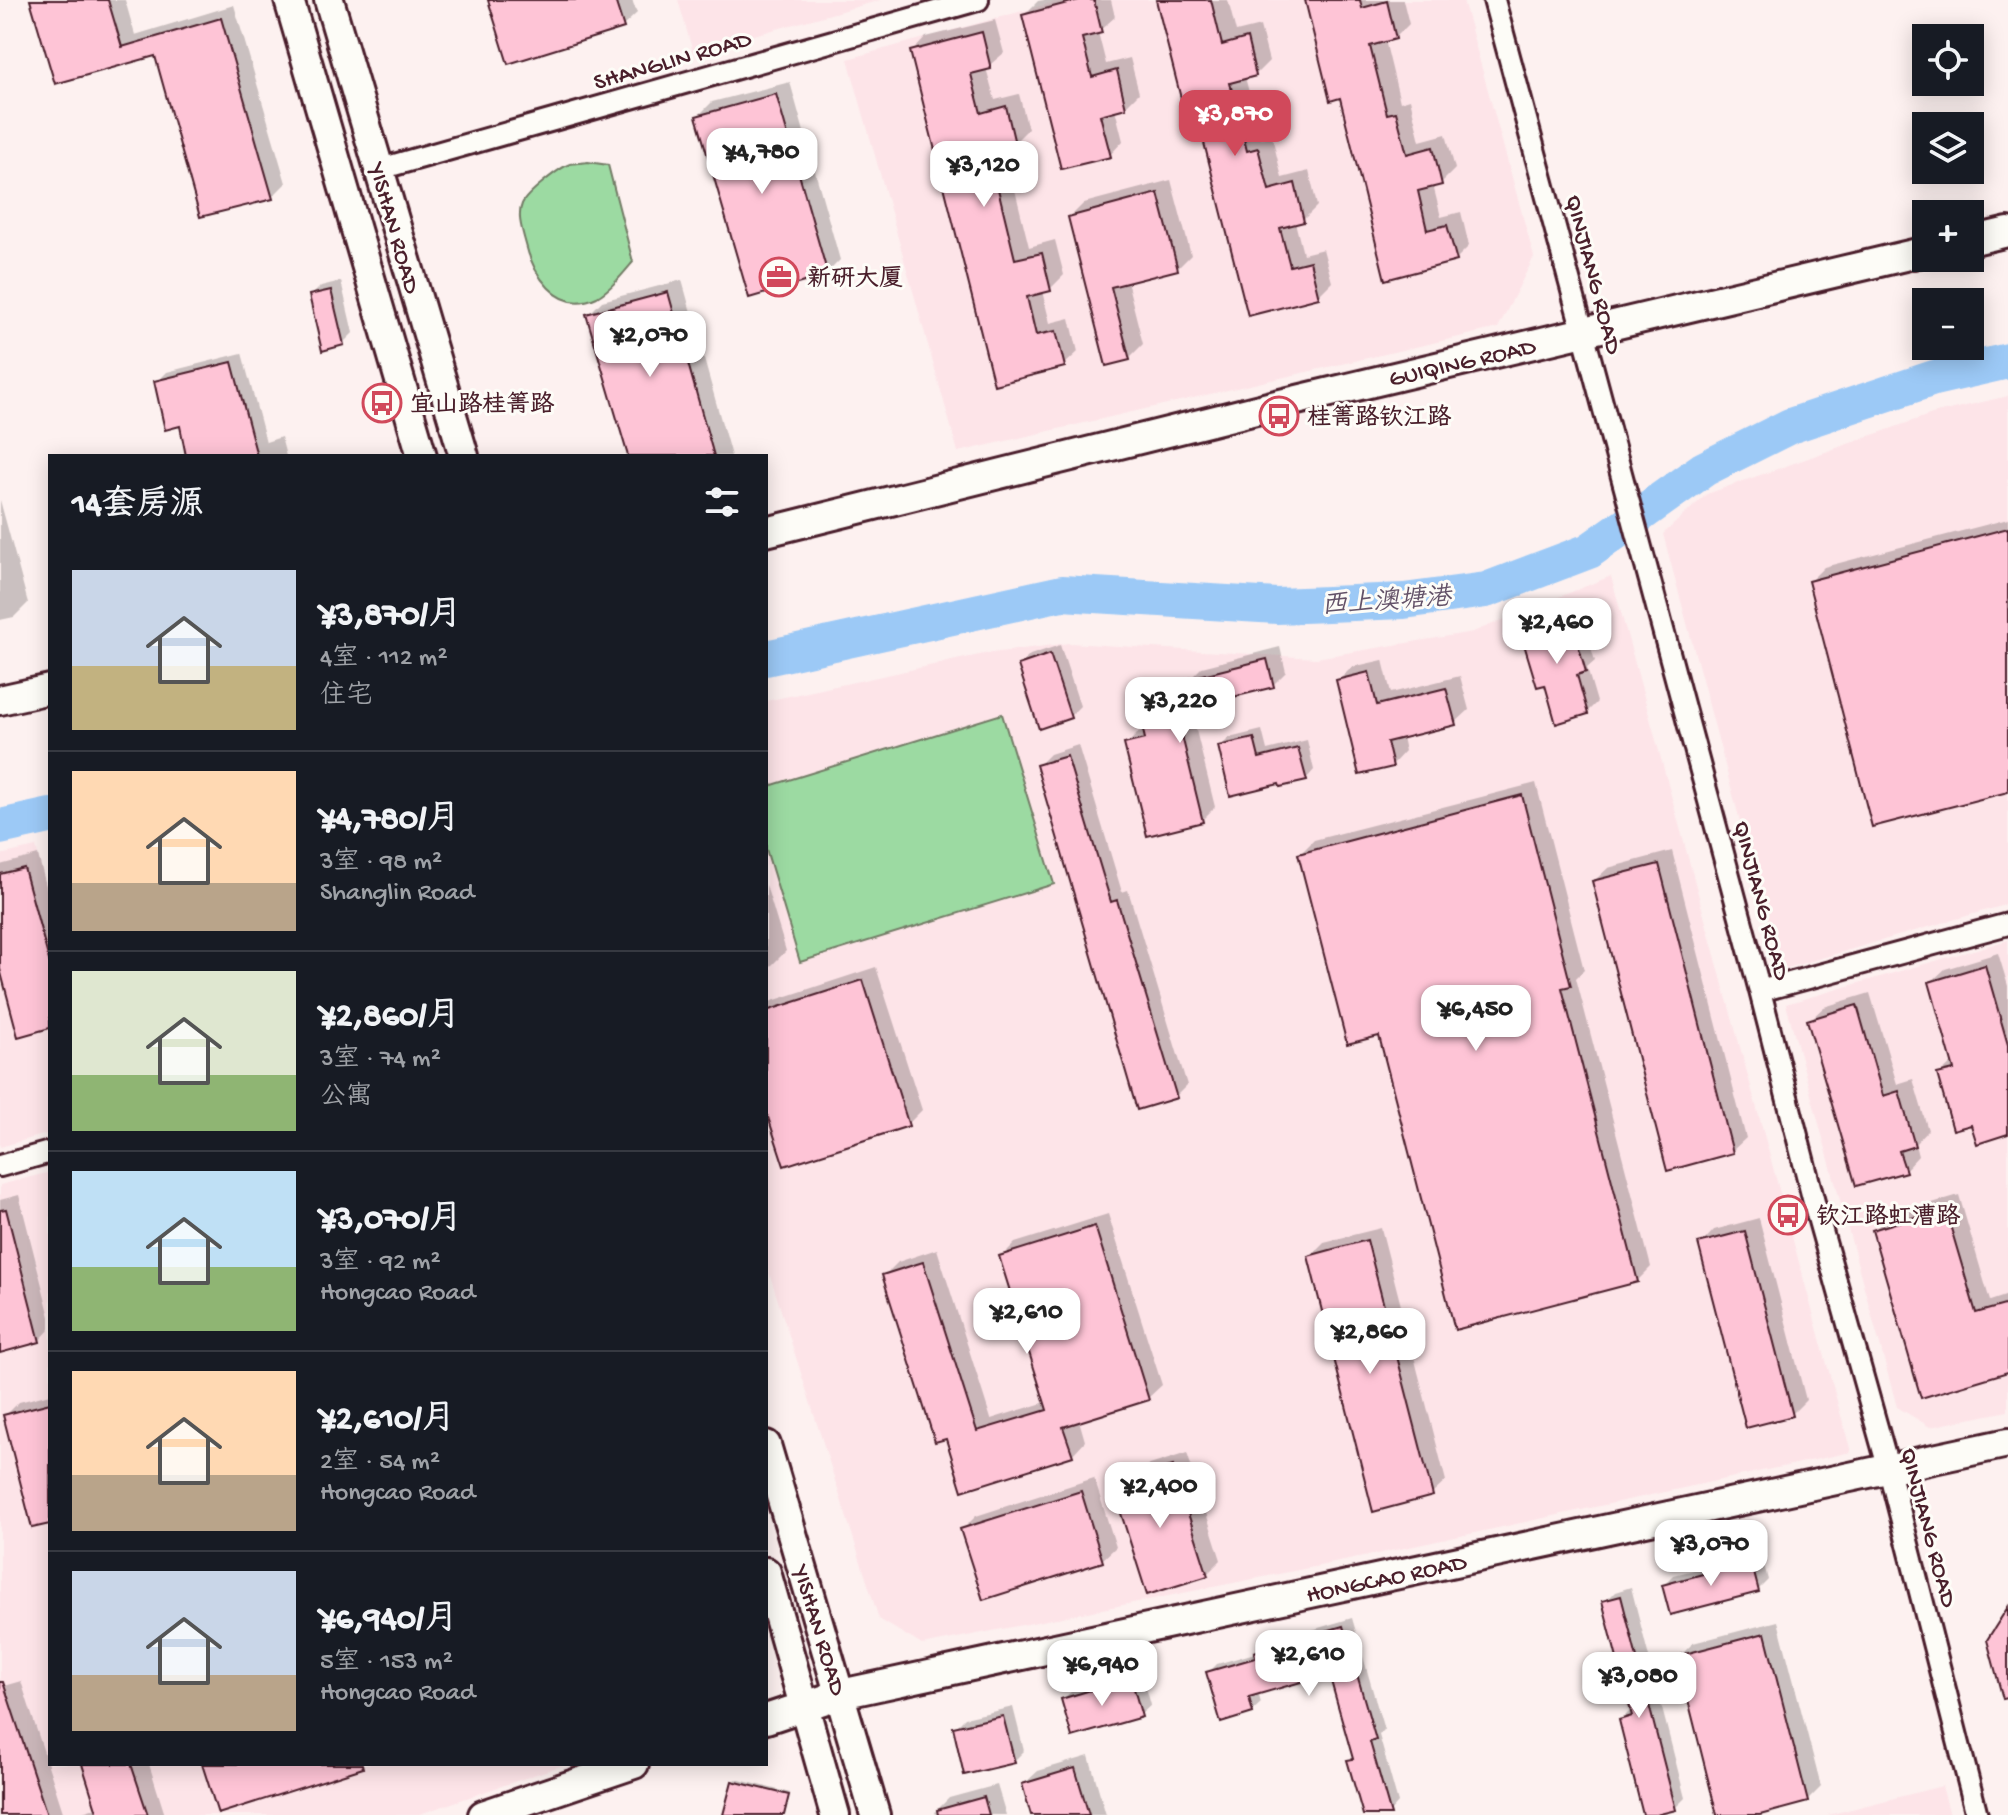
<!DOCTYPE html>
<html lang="zh">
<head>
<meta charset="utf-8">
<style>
	body { margin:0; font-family:"Gochi Hand","LXGW WenKai TC",sans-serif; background:#20242c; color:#f1f3f6; height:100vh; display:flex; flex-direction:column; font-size:30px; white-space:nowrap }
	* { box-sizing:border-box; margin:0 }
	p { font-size:26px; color:#9ea1a6 }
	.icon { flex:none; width:44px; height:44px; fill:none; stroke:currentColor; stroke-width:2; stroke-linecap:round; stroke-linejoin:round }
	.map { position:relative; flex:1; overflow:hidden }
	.details { position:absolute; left:48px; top:454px; width:720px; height:1312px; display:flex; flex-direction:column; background:#171b24; border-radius:0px; box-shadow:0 4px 20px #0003 }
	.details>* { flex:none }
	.buttons { position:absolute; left:1912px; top:24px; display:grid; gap:16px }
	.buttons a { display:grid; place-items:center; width:72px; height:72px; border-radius:0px; background:#171b24; box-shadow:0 4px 20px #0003; font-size:40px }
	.price { position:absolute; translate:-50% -68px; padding:0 18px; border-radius:16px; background:#fff; color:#222; font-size:26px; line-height:52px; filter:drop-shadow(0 2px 4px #0008) }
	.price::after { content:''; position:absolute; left:50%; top:48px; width:24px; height:18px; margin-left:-12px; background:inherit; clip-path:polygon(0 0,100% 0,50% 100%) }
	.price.current { background:#d1495b; color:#fff }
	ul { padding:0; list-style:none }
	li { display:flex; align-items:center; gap:24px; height:200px; padding:0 24px }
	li+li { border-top:2px solid #363941 }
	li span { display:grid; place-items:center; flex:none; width:224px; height:160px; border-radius:0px; color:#555 }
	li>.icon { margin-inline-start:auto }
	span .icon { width:96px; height:96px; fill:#fffc; stroke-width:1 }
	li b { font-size:34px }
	h2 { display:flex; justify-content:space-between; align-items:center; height:96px; padding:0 24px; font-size:34px }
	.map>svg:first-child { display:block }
</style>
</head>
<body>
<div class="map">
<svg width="2008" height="1815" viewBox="0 0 2008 1815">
	<rect width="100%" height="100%" fill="#fdf1f0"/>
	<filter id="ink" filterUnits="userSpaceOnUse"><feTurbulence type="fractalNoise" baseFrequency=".0125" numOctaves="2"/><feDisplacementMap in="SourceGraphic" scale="16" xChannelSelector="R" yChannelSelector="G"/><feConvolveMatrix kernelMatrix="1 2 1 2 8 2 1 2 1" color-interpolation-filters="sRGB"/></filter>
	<g filter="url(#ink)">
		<path fill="#fde4e8" d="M678 0H881L693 52Z
			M1062 0H1463L1534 257 1498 328 958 452 848 59Z
			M2008 396V904L1780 970 1663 534 1707 494 1932 414Z
			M1611 576 1851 1452 1344 1561 922 1645 879 1619 766 1263V701L984 654 1069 643 1316 658 1473 632Z
			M36 847 50 901V1133L0 1147V855Z
			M2008 940V1411L1930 1427 1897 1407 1786 1004Z
			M50 1172V1764H566L417 1815H0V1185Z
			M1942 1786 1950 1815H1828Z"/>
		<path fill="#9cdaa2" stroke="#737c66" stroke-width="2" d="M588 162 608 165 633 262C622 275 611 289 597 297 557 316 532 272 525 241 522 230 517 215 522 204 526 194 559 168 570 164 575 163 583 163 588 162Z
			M1002 714 1054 884 800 962 766 849V787Z"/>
		<path fill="#0003" d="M32 0H125L135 35 234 5 286 183 272 197 156 53 56 82Z
			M490 0H632L637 13 623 26Z
			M1044 0H1111L1115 17 1098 32 1106 64 1130 58 1139 93 1125 107 1115 109 1123 141 1110 155 1024 15 1038 1Z
			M1158 0H1228L1236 32 1260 26 1269 61 1255 75 1245 77 1261 138 1272 136 1282 178 1309 171 1317 206 1303 220 1295 222 1303 254 1323 249 1332 282 1318 296 1249 314 1203 132Z
			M1307 0H1403L1409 24 1395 38 1385 40 1400 102 1410 99 1420 141 1446 134 1455 169 1441 183 1433 185 1441 217 1461 212 1469 246 1456 259 1386 277 1341 96Z
			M995 20 1004 53 986 68 995 100 1019 94 1028 129 1014 143 1004 145 1029 247 1055 240 1064 275 1050 289 1042 291 1050 323 1070 318 1078 352 1064 365 995 383 913 51 926 37Z
			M790 82 840 260 827 273 698 116 712 102Z
			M1171 180 1191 255 1177 269 1127 281 1143 344 1129 358 1070 217 1084 203Z
			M682 280 731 456H630L589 314 602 301Z
			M341 281 353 333 343 343 311 296 321 286Z
			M242 353 266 442 281 437 286 456H188L181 424 157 382 167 372Z
			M0 500 28 603 14 617 0 620Z
			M2008 519V790L1810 581 1824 567Z
			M1579 607 1595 661 1587 668 1597 702 1587 712 1546 682 1523 631 1533 621Z
			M1060 645 1080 706 1070 716 1020 665 1030 655Z
			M1280 647 1286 672 1273 685 1190 706 1215 807 1202 820 1126 745 1139 732 1146 730 1138 699 1151 686 1193 676 1202 667Z
			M1383 660 1391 693 1460 676 1469 710 1455 723 1402 737 1405 751 1392 765 1338 681 1352 667Z
			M1262 730 1267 750 1307 740 1314 770 1306 779 1220 747 1229 738Z
			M1078 745 1122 892 1128 890 1187 1085 1176 1096 1038 766 1050 754Z
			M1536 783 1584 970 1576 978 1651 1267 1637 1281 1300 854 1314 840Z
			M1672 851 1746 1138 1732 1151 1594 881 1608 868Z
			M38 855 50 901V1026L0 961V865Z
			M766 885 786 951 772 965 766 967Z
			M1998 953 2008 986V1132L1939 1075 1954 1061 1931 982 1945 969Z
			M876 967 922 1110 908 1124 766 1104V1003Z
			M1870 993 1897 1084 1913 1079 1928 1130 1915 1144 1918 1156 1905 1170 1810 1020 1824 1007Z
			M19 1195 50 1317V1329L39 1341 0 1351V1200Z
			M1959 1195 1990 1301 2008 1295V1370L1874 1230 1888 1216Z
			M1108 1214 1162 1385 1148 1398 1079 1420 1085 1441 1072 1455 947 1436 884 1276 898 1262 937 1249 991 1419 1046 1402 1001 1257 1015 1243Z
			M1759 1218 1806 1400 1792 1414 1701 1244 1714 1230Z
			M1381 1228 1446 1481 1432 1494 1310 1256 1324 1242Z
			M50 1394V1521L5 1416 19 1402Z
			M1187 1453 1221 1560 1207 1574 1114 1486 1128 1472Z
			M1094 1478 1116 1547 1102 1560 962 1530 976 1516Z
			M1761 1553 1768 1580 1758 1590 1664 1585 1674 1575Z
			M1631 1587 1685 1798 1675 1808 1649 1815H1645L1621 1720 1631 1710 1605 1602 1615 1592Z
			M1352 1618 1384 1730 1379 1735 1398 1803 1390 1812 1377 1815H1365L1349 1761 1354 1756 1330 1672 1258 1693 1261 1703 1252 1711 1208 1673 1217 1664 1255 1653 1265 1644Z
			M1778 1621 1821 1787 1807 1801 1752 1815H1719L1679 1657 1693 1643Z
			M1141 1670 1151 1705 1140 1715 1063 1699 1074 1689Z
			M21 1681 64 1815H0V1687Z
			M1013 1707 1024 1751 1014 1761 955 1728 965 1718Z
			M1089 1756 1106 1815H1033L1024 1784 1038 1771Z
			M84 1764H149L165 1815H73L98 1807Z
			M736 1779 790 1793 785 1815H725Z
			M997 1785 1006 1815H936L935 1812 949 1798Z"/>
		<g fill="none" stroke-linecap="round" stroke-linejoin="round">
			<path stroke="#9cc9f6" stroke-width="36" d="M766 658 1062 593 1277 606 1404 601 1486 590 1589 551 1704 469 1790 426 1934 378 2008 361
				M0 827 50 816"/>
		</g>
		<path fill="#fec4d6" stroke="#4a1f2b" stroke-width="2" d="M30 0H108L122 47 221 18 273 199 200 217 155 56 55 84Z
			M488 0H615L624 28 508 64Z
			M1079 0H1094L1102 33 1082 38 1092 77 1117 70 1126 108 1100 115 1111 157 1061 169 1022 15Z
			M1156 0H1211L1222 45 1247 38 1256 76 1230 83 1247 151 1258 148 1269 190 1295 183 1304 222 1280 228 1290 266 1310 261 1319 298 1248 316 1202 135 1191 138Z
			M1305 0H1360L1362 8 1387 1 1396 39 1370 46 1387 114 1396 112 1407 154 1433 147 1442 185 1418 191 1427 230 1447 225 1457 261 1385 280 1340 98 1330 101Z
			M982 32 991 69 971 74 981 113 1006 106 1015 144 989 151 999 193 1015 259 1042 253 1051 291 1027 297 1036 335 1056 331 1065 367 994 385 910 51Z
			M776 94 828 275 749 298 696 116Z
			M1158 193 1178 270 1111 287 1130 360 1106 366 1068 217Z
			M331 290 344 345 322 351 309 295Z
			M668 292 714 456H628L586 314Z
			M232 362 257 456H186L180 426 165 430 154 381Z
			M2008 528V792L1872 827 1808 581Z
			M1570 616 1586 672 1577 675 1588 714 1556 724 1545 685 1537 687 1520 631Z
			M1050 654 1071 718 1039 729 1018 665Z
			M1267 659 1274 687 1176 711 1203 822 1147 836 1124 744 1145 739 1136 699 1189 685 1187 679Z
			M1369 672 1377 705 1446 688 1456 725 1387 742 1393 767 1359 775 1336 680Z
			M1254 738 1259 758 1298 748 1307 781 1280 787 1279 784 1230 796 1218 746Z
			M1067 756 1111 902 1117 900 1177 1098 1137 1110 1036 765Z
			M1522 795 1571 986 1562 988 1638 1282 1455 1330 1379 1036 1347 1044 1298 854Z
			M1659 864 1733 1153 1667 1171 1592 881Z
			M24 868 50 964V1028L18 1037 0 969V874Z
			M1985 965 2008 1045V1134L1977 1144 1971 1125 1953 1130 1937 1074 1954 1070 1929 982Z
			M863 980 909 1126 784 1166 766 1111V1011Z
			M1857 1005 1883 1096 1899 1091 1915 1146 1899 1151 1906 1172 1856 1186 1807 1020Z
			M1945 1208 1976 1313 2008 1304V1372L1921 1398 1872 1230Z
			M6 1209 40 1342 0 1353V1210Z
			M1095 1226 1149 1400 1063 1427 1073 1456 962 1491 946 1439 935 1442 882 1275 923 1262 977 1431 1047 1410 999 1256Z
			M1745 1231 1793 1416 1746 1428 1698 1243Z
			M1367 1240 1433 1496 1373 1512 1308 1256Z
			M50 1403V1524L32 1528 3 1415Z
			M1173 1466 1208 1576 1147 1595 1112 1485Z
			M1081 1491 1103 1562 983 1600 960 1529Z
			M1751 1561 1759 1592 1670 1615 1662 1585Z
			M1621 1596 1676 1810 1656 1815H1643L1619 1720 1632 1716 1602 1601Z
			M2008 1607V1698L2003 1699 1987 1640Z
			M1343 1626 1376 1740 1370 1742 1391 1815H1363L1347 1760 1353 1759 1329 1674 1249 1697 1253 1713 1221 1723 1206 1672 1255 1658 1254 1652Z
			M1765 1633 1808 1802 1760 1815H1717L1677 1656Z
			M1131 1678 1142 1717 1072 1737 1061 1699Z
			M0 1682H3L47 1815H0Z
			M1003 1716 1015 1763 964 1775 953 1727Z
			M82 1764H131L148 1815H98Z
			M202 1764H362L363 1768 218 1814Z
			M1075 1768 1089 1815H1031L1022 1784Z
			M732 1781 789 1795 784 1815H723Z
			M984 1797 989 1815H938L937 1810Z"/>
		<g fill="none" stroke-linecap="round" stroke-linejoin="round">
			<g stroke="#4a1f2b" stroke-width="26">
				<path id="street" d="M1494 0 1760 991 1816 1210 1889 1470 1977 1815
					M380 169 978 0
					M1760 991 2008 924
					M0 1166 50 1152"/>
			</g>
			<g stroke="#4a1f2b" stroke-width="34">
				<path id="secondary" d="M289 0 422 456
					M329 0 464 456
					M1970 241 2008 232
					M766 532 1276 405 1926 251
					M0 700 50 689
					M766 1445 875 1815
					M766 1572 835 1815
					M766 1719 841 1694 2008 1443
					M483 1815 634 1764"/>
			</g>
			<use href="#street" stroke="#fdfcf7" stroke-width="20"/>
			<use href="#secondary" stroke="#fdfcf7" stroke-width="28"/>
		</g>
	</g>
	<defs>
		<g id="office-ring" transform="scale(2)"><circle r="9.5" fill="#fdfcf7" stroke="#d1495b" stroke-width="1.5"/><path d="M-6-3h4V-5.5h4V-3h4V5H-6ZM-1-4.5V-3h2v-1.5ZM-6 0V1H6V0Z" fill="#d1495b"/></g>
		<g id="bus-ring" transform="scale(2)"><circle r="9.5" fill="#fdfcf7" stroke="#d1495b" stroke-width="1.5"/><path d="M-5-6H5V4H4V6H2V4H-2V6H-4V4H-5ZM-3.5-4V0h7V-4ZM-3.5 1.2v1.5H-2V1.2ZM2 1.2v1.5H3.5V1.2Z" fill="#d1495b"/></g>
	</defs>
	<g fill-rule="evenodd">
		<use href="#office-ring" x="779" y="277"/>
		<use href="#bus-ring" x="382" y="403"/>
		<use href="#bus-ring" x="1279" y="416"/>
		<use href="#bus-ring" x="1788" y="1215"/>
	</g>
	<g text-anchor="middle" stroke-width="6" stroke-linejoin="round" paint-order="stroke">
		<g font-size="24" fill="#4a1f2b" stroke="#fdfcf7">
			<text transform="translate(672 59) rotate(-16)" y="8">SHANGLIN ROAD</text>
			<text transform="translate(396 228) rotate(74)" y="8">YISHAN ROAD</text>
			<text transform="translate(1595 274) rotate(75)" y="8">QINJIANG ROAD</text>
			<text transform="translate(1462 361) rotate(-13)" y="8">GUIQING ROAD</text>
			<text transform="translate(1763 900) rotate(75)" y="8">QINJIANG ROAD</text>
			<text transform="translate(1930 1527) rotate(75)" y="8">QINJIANG ROAD</text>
			<text transform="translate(1386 1577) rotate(-12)" y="8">HONGCAO ROAD</text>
			<text transform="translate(821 1630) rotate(73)" y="8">YISHAN ROAD</text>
		</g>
		<g font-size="24" font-weight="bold" fill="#4a1f2b" stroke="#fdfcf7" text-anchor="start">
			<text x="807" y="285">新研大厦</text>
			<text x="410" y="411">宜山路桂箐路</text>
			<text x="1307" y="424">桂箐路钦江路</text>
			<text x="1816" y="1223">钦江路虹漕路</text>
		</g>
		<g font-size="26" font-style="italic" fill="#635268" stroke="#fdfcf7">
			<text transform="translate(1386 599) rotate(-4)" y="9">西上澳塘港</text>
		</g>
	</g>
</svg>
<div class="buttons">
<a><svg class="icon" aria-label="locate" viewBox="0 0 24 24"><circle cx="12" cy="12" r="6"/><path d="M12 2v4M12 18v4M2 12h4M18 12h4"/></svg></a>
<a><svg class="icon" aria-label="layers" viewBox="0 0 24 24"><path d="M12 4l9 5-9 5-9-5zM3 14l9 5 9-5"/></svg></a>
<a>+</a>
<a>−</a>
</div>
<b class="price current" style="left:1235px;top:158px">¥3,870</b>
<b class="price" style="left:762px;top:196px">¥4,780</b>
<b class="price" style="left:984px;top:209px">¥3,120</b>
<b class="price" style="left:650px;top:379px">¥2,070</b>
<b class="price" style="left:1557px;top:666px">¥2,460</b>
<b class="price" style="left:1180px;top:745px">¥3,220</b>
<b class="price" style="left:1476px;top:1053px">¥6,450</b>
<b class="price" style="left:1027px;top:1356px">¥2,610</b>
<b class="price" style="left:1370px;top:1376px">¥2,860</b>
<b class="price" style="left:1160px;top:1530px">¥2,400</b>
<b class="price" style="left:1711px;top:1588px">¥3,070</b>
<b class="price" style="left:1309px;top:1698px">¥2,610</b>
<b class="price" style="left:1102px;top:1708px">¥6,940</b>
<b class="price" style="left:1639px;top:1720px">¥3,080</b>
<section class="details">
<h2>14套房源<svg class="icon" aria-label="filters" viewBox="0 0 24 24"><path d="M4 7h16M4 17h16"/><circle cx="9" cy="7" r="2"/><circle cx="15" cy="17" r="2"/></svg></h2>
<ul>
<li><span style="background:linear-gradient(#c9d6e8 60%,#c2b280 0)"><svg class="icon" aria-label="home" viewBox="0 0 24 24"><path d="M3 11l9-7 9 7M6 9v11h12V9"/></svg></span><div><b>¥3,870/月</b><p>4室 · 112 m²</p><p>住宅</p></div></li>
<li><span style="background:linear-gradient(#ffd9b3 70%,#b9a48a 0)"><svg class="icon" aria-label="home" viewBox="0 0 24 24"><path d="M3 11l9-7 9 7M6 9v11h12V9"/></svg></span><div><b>¥4,780/月</b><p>3室 · 98 m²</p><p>Shanglin Road</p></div></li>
<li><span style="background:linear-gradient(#dfe7d0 65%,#8fb573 0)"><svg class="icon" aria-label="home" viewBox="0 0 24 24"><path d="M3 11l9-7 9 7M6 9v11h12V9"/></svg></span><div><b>¥2,860/月</b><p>3室 · 74 m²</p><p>公寓</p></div></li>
<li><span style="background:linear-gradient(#bfe0f5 60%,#8fb573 0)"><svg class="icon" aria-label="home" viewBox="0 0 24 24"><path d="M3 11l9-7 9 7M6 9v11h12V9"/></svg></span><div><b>¥3,070/月</b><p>3室 · 92 m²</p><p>Hongcao Road</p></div></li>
<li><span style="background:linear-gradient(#ffd9b3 65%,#b9a48a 0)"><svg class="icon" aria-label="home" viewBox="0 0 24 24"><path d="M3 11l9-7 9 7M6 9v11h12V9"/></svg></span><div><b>¥2,610/月</b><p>2室 · 54 m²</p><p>Hongcao Road</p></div></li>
<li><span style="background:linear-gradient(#c9d6e8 65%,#b9a48a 0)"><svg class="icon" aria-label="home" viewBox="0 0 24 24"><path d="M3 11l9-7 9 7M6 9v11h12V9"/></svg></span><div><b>¥6,940/月</b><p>5室 · 153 m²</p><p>Hongcao Road</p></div></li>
</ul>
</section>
</div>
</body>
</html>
